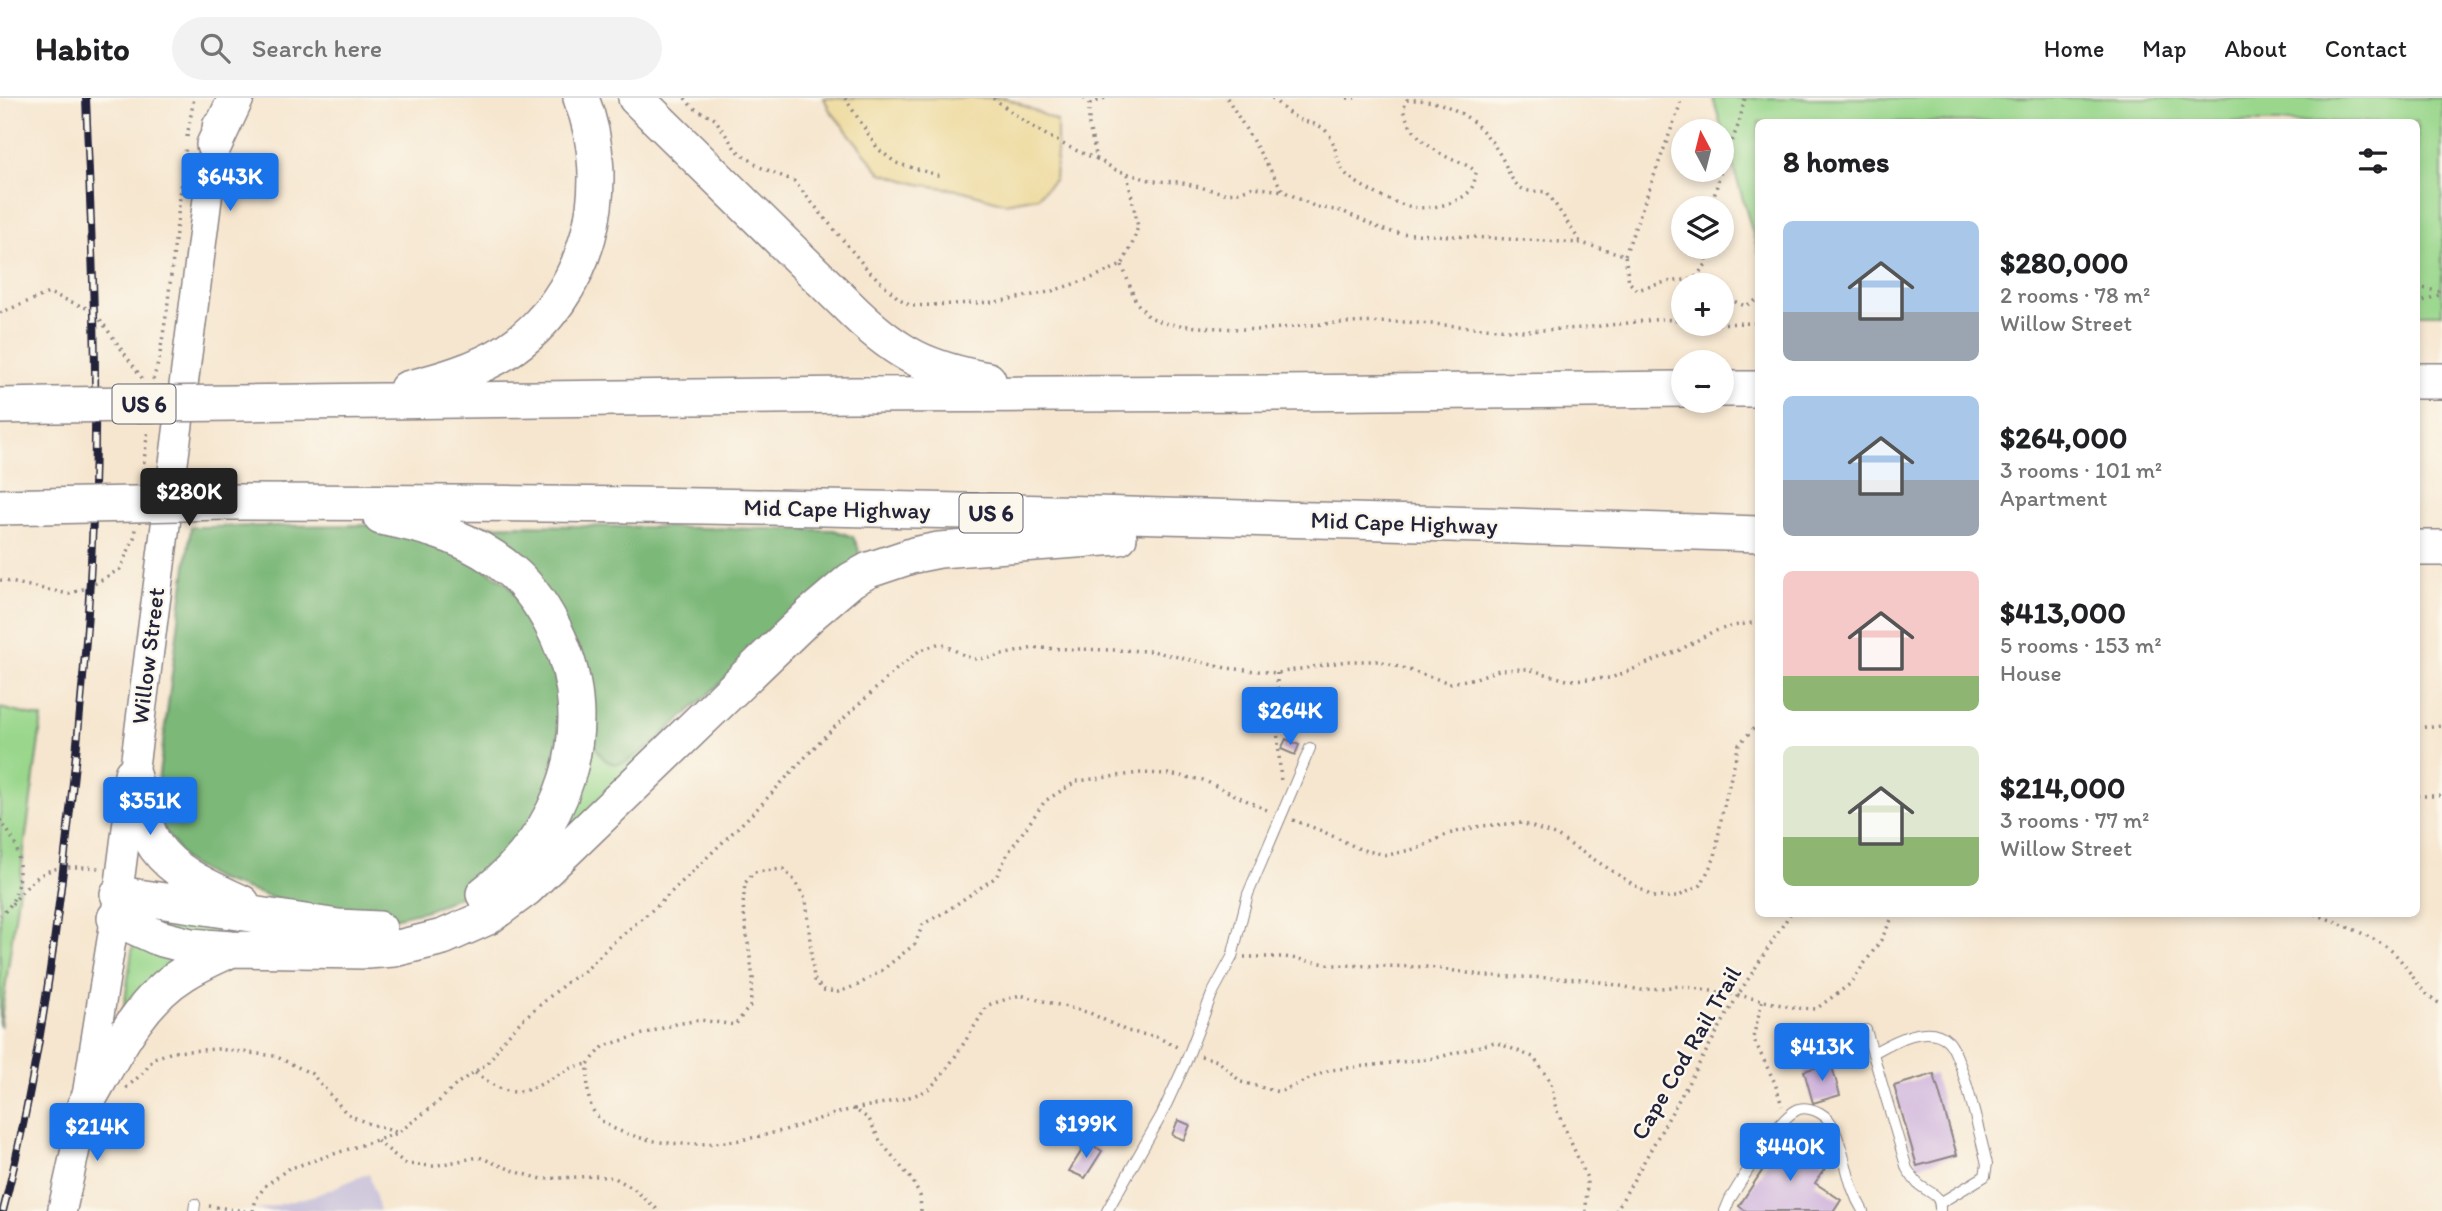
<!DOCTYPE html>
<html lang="en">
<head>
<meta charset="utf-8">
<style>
	body { margin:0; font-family:Itim,sans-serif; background:#f2f2f2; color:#202124; height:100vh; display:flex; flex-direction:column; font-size:26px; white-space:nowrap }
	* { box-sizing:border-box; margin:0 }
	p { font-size:23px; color:#757577 }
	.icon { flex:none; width:38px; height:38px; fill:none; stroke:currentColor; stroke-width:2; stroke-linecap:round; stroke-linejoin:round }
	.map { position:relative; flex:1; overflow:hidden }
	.drawer { position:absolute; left:1755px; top:21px; width:665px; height:798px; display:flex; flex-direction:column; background:#fff; border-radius:10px; box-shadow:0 4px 10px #0003 }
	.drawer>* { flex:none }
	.needle { width:46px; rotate:353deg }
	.fabs { position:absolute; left:1671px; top:21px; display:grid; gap:14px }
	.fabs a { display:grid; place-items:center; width:63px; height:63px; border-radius:50%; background:#fff; box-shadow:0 4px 10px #0003; font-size:35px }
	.price { position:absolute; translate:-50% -60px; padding:0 16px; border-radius:7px; background:#1a73e8; color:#fff; font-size:23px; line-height:46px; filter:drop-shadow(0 2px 4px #0008) }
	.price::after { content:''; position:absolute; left:50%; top:42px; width:21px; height:16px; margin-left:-10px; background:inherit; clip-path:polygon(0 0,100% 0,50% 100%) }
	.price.current { background:#222; color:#fff }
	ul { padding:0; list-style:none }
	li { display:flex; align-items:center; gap:21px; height:175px; padding:0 28px }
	li span { display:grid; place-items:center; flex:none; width:196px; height:140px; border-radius:10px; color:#555 }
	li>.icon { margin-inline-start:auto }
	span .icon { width:84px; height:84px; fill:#fffc; stroke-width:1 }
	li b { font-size:30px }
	h2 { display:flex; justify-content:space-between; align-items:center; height:84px; padding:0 28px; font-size:30px }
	header { display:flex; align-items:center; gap:42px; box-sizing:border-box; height:98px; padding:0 35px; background:#fff; border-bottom:2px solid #e0e0e0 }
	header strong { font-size:33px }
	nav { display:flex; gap:38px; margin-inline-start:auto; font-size:24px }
	.search { width:490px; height:63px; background:#f2f2f2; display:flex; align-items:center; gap:18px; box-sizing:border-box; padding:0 24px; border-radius:38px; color:#757577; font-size:26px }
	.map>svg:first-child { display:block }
</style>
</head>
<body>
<header>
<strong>Habito</strong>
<div class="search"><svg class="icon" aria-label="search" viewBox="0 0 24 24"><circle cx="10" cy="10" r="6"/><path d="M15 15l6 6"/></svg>Search here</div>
<nav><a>Home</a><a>Map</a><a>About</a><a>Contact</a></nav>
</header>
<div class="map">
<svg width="2442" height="1113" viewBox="0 0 2442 1113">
	<rect width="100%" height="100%" fill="#fbf7ec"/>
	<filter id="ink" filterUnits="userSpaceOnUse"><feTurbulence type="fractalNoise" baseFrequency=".0143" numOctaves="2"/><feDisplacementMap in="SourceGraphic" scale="14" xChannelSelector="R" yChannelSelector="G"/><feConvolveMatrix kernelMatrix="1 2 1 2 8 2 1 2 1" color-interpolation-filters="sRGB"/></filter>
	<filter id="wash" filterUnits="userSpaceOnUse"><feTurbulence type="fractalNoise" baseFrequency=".00686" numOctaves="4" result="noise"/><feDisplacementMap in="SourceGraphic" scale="28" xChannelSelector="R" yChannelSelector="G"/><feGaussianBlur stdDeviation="1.57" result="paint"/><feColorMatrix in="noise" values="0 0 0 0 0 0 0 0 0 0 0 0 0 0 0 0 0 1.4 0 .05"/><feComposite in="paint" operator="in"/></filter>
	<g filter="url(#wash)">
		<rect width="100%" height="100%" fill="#f6e6cf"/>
		<path fill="#c7c0d9" d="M369 1075 380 1113H255L319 1096Z"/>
		<path fill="#9ad78c" stroke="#5e7c64" stroke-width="2" d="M1713 0H2442V216H2417V24H1759V156Z
			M586 609C598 685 619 671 670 633L669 637 525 782C484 818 433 840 378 845 353 847 328 844 303 844 263 843 223 844 184 840L166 834 141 819V814L150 812 361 842C460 839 549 782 577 683 584 659 585 634 586 609Z
			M0 610 42 620 0 929Z
			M133 846 185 858 123 917Z"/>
		<path fill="#7bb878" stroke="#4e6d5a" stroke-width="2" d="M369 427 448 447 508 486 543 535 564 610 545 709 471 793 428 812 385 822 282 803 216 781 185 763 162 728 157 692 191 429Z
			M515 427 834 432 853 439 858 449 860 460 653 646C644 651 634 660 625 664 595 675 589 628 586 609L481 435 482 428Z"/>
		<path fill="#eeda9e" stroke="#887e6c" stroke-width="2" d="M824 0H1007L1057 23V53L1055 81 1038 99 1005 105 964 93 918 86 881 75 829 11Z"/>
		<g id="blocks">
			<path fill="#ccafdc" d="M1286 641 1299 647 1295 657 1281 651Z
				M1831 965 1840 997 1813 1005 1804 973Z
				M1934 976 1957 1057 1917 1068 1894 988Z
				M1178 1022 1190 1027 1184 1042 1172 1037Z
				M1785 1038 1828 1066 1815 1085 1841 1102 1834 1113H1746L1739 1108Z
				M1087 1044 1102 1053 1085 1080 1069 1073Z"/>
		</g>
	</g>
	<g filter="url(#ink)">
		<use href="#blocks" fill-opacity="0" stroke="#8c8485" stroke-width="2"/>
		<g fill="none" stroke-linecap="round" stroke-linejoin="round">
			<g stroke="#8c8485" stroke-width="12">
				<path id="service" d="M1866 932 1907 1071C1910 1075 1914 1082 1918 1086 1930 1096 1941 1095 1940 1113
					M1873 955C1891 945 1928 923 1948 943 1962 956 1981 1042 1987 1066L1985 1078 1940 1105
					M194 1113 195 1106
					M1107 1113 1161 1018 1185 966 1212 896 1232 859 1248 796 1310 650
					M1725 1113 1730 1101C1743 1081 1778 1018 1799 1011 1806 1009 1815 1012 1820 1015 1827 1019 1831 1023 1834 1031 1847 1059 1846 1085 1863 1113"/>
			</g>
			<g stroke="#8c8485" stroke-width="31">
				<path id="secondary" d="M62 1113 85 1007 115 820 217 27"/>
			</g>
			<g stroke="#8c8485" stroke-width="38">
				<path id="motorway" d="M636 0 855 215C899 257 928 271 988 282
					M214 47 236 0
					M2417 283H2442
					M407 291C442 282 477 272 507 253 589 199 616 88 581 0
					M1722 291H1759
					M236 305 852 297 1280 295 1684 291
					M0 308 53 307
					M223 404C735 404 1247 419 1759 436
					M0 409 43 408
					M381 419C429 428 474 441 512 474 533 492 547 515 558 539 601 632 563 737 484 796
					M2417 450H2442
					M132 676C139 699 143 729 156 749 176 777 212 791 242 805
					M118 796 338 829 379 831
					M115 820 159 840 190 848 232 851 367 853 394 851 443 839 488 819 526 791 811 516 851 482 869 472 914 457 939 452 1119 439
					M85 1007C111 963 137 904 183 876 198 866 215 859 232 851"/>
			</g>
			<path stroke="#8c8485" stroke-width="3.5" stroke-dasharray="2 5" stroke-linecap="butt" d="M685 0 692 9 715 21 736 52 760 69 794 83 867 171 897 199 911 208 996 204 1049 194 1089 181 1122 167 1132 147 1138 129 1127 76
				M845 0 878 51 896 65 941 78
				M993 0C1030 28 1053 44 1097 61
				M1084 0 1089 6V28L1097 61 1116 72 1153 83 1179 84 1224 95 1238 94 1254 89 1283 93
				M1227 0 1283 93 1316 109 1342 113 1381 131 1396 135 1581 145 1625 157 1629 184 1637 192 1666 184 1694 181 1707 165 1705 149
				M1272 0C1280 7 1288 16 1297 20 1306 25 1319 25 1326 33 1338 45 1334 63 1346 76 1359 89 1394 106 1413 109 1429 112 1457 106 1469 94 1474 88 1475 81 1476 74 1467 65 1458 65 1447 59 1427 49 1409 33 1403 11L1407 2C1450 0 1483 24 1503 62 1509 73 1511 86 1525 92 1531 94 1540 93 1547 94L1581 145
				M1347 0H1355
				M1090 6 1105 0
				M187 39 194 0
				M1722 69 1739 25 1745 0
				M1711 110 1721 72
				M1625 157 1680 7V0
				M1122 167 1136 204 1149 219 1168 226 1199 229 1260 232 1333 225 1405 224 1524 233 1583 230 1663 221 1684 223
				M1694 181 1704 187
				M2417 189 2442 194
				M1722 198 1745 208 1759 201
				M2417 205 2442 196
				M0 215 49 195 94 213 142 280
				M1704 226 1759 225
				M153 282 159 262 167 212 186 47
				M142 379 148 331
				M0 482 69 496 89 489 120 471 134 440 135 431
				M1277 575V629L1281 685
				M2417 630 2442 627
				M2417 698H2442
				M0 722C5 729 11 737 15 746 23 765 20 806 0 817
				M1293 722 1322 733 1362 752 1388 757 1419 750 1448 736 1481 728 1522 725 1557 738 1653 799H1677L1701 787 1715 759 1722 716 1739 646 1759 625
				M12 806C42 768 53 767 100 770
				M2315 816C2337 824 2378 840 2394 855 2413 874 2416 892 2442 907
				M1244 859H1285L1333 867 1429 869 1487 878 1585 881 1641 892 1680 888 1738 897 1795 910 1816 911 1850 886 1881 842 1894 816
				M1762 903 1753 940 1775 985 1782 1008
				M1201 958 1218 963 1241 984 1279 994 1330 972 1436 960 1495 944 1533 959 1551 984 1556 1011 1587 1080 1586 1113
				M475 975C483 979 490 986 499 990 526 1003 548 979 572 970 577 968 583 967 588 966
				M126 990 144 974 154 960 173 954 217 951 275 958 312 976 347 1016 367 1025 396 1034
				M854 1011C877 1006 902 1003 923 994 943 985 974 927 988 907L1020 897 1090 915 1127 933 1157 939 1177 949
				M377 1043 406 1066 433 1068 479 1059 517 1074 542 1081 596 1078 615 1080 634 1091 659 1113
				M209 1108 245 1113
				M253 1113 256 1101 265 1088 288 1071 398 1035 438 1004 458 985 488 965 502 944 522 922 567 884 586 872 609 848 657 808 759 709 823 640 899 569 919 553 940 545 972 561 988 560 1034 550 1152 553 1226 570 1277 575 1347 563H1380L1450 585 1476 580 1499 572 1528 571 1567 582 1611 580 1680 552 1712 534 1732 528 1759 524
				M921 1113 920 1098 912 1082 880 1043 869 1021 854 1011C828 1016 803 1028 777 1034 732 1046 679 1052 634 1038 621 1034 606 1029 597 1018 585 1004 588 983 588 966L604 948 676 926 700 922 735 927 750 908 753 881 743 808 745 785 754 774 783 771 793 781 806 802 814 881 823 892 838 894 858 887 881 873 915 846 923 826 945 814 996 779 1008 755 1045 703 1077 683 1141 675 1168 676 1203 682 1269 713
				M1616 1113 1738 897 1790 816"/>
			<use href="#service" stroke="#fff" stroke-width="10"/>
			<use href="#secondary" stroke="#fff" stroke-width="28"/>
			<use href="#motorway" stroke="#fff" stroke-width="35"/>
			<g stroke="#22223b" stroke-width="8">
				<path id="rail" d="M3 1113C34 993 52 870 66 747 80 628 91 508 94 388 98 259 91 129 86 0"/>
			</g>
			<use href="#rail" stroke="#fbf7ec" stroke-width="5" stroke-dasharray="16" stroke-linecap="butt"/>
			<g stroke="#8c8485" stroke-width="38" stroke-linecap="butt">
				<path id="motorway-bridge" d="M53 307 236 305
					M43 408 223 404"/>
			</g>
			<use href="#motorway-bridge" stroke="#fff" stroke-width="35"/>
		</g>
	</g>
	<g text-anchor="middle" stroke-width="5" stroke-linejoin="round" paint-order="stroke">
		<g fill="#fbf7ec" stroke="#636270" stroke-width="2">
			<rect x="112.5" y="286.5" width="63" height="39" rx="5"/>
			<rect x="959.5" y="395.5" width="63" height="39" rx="5"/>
		</g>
		<g font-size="23" font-weight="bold" fill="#22223b">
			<text x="144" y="314">US 6</text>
			<text x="991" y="423">US 6</text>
		</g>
		<g font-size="24" fill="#22223b" stroke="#fbf7ec">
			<text transform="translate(837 411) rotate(1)" y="8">Mid Cape Highway</text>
			<text transform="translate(1404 425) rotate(2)" y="8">Mid Cape Highway</text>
			<text transform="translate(148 558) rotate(-83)" y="8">Willow Street</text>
			<text transform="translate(1686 955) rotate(-60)" y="8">Cape Cod Rail Trail</text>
		</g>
	</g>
</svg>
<div class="fabs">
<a><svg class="needle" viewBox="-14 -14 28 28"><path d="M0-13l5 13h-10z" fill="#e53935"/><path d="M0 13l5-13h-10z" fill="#757577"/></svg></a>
<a><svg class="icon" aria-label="layers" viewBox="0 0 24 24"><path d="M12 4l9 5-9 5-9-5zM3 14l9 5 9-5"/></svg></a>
<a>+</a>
<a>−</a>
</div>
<b class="price" style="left:230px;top:115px">$643K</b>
<b class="price current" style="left:189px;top:430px">$280K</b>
<b class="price" style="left:1290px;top:649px">$264K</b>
<b class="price" style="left:150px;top:739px">$351K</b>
<b class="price" style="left:1822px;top:985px">$413K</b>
<b class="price" style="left:1086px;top:1062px">$199K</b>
<b class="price" style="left:97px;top:1065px">$214K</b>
<b class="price" style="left:1790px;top:1085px">$440K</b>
<section class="drawer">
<h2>8 homes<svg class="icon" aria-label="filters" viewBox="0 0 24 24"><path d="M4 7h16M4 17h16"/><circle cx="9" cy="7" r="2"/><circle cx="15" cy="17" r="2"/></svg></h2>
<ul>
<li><span style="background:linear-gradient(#a9c7e8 65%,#9aa5b1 0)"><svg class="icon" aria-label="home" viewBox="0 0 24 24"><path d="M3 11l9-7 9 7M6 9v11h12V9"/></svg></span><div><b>$280,000</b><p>2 rooms · 78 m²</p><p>Willow Street</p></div></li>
<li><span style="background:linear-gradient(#a9c7e8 60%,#9aa5b1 0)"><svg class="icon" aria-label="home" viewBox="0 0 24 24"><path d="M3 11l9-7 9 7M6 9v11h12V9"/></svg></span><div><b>$264,000</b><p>3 rooms · 101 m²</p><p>Apartment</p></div></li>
<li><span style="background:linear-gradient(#f6c9c9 75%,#8fb573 0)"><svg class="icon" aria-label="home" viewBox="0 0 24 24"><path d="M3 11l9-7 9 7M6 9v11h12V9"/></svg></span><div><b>$413,000</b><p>5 rooms · 153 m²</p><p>House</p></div></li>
<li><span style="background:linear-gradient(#dfe7d0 65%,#8fb573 0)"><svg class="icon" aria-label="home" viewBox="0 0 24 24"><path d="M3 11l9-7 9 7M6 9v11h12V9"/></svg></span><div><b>$214,000</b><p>3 rooms · 77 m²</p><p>Willow Street</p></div></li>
</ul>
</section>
</div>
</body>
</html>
